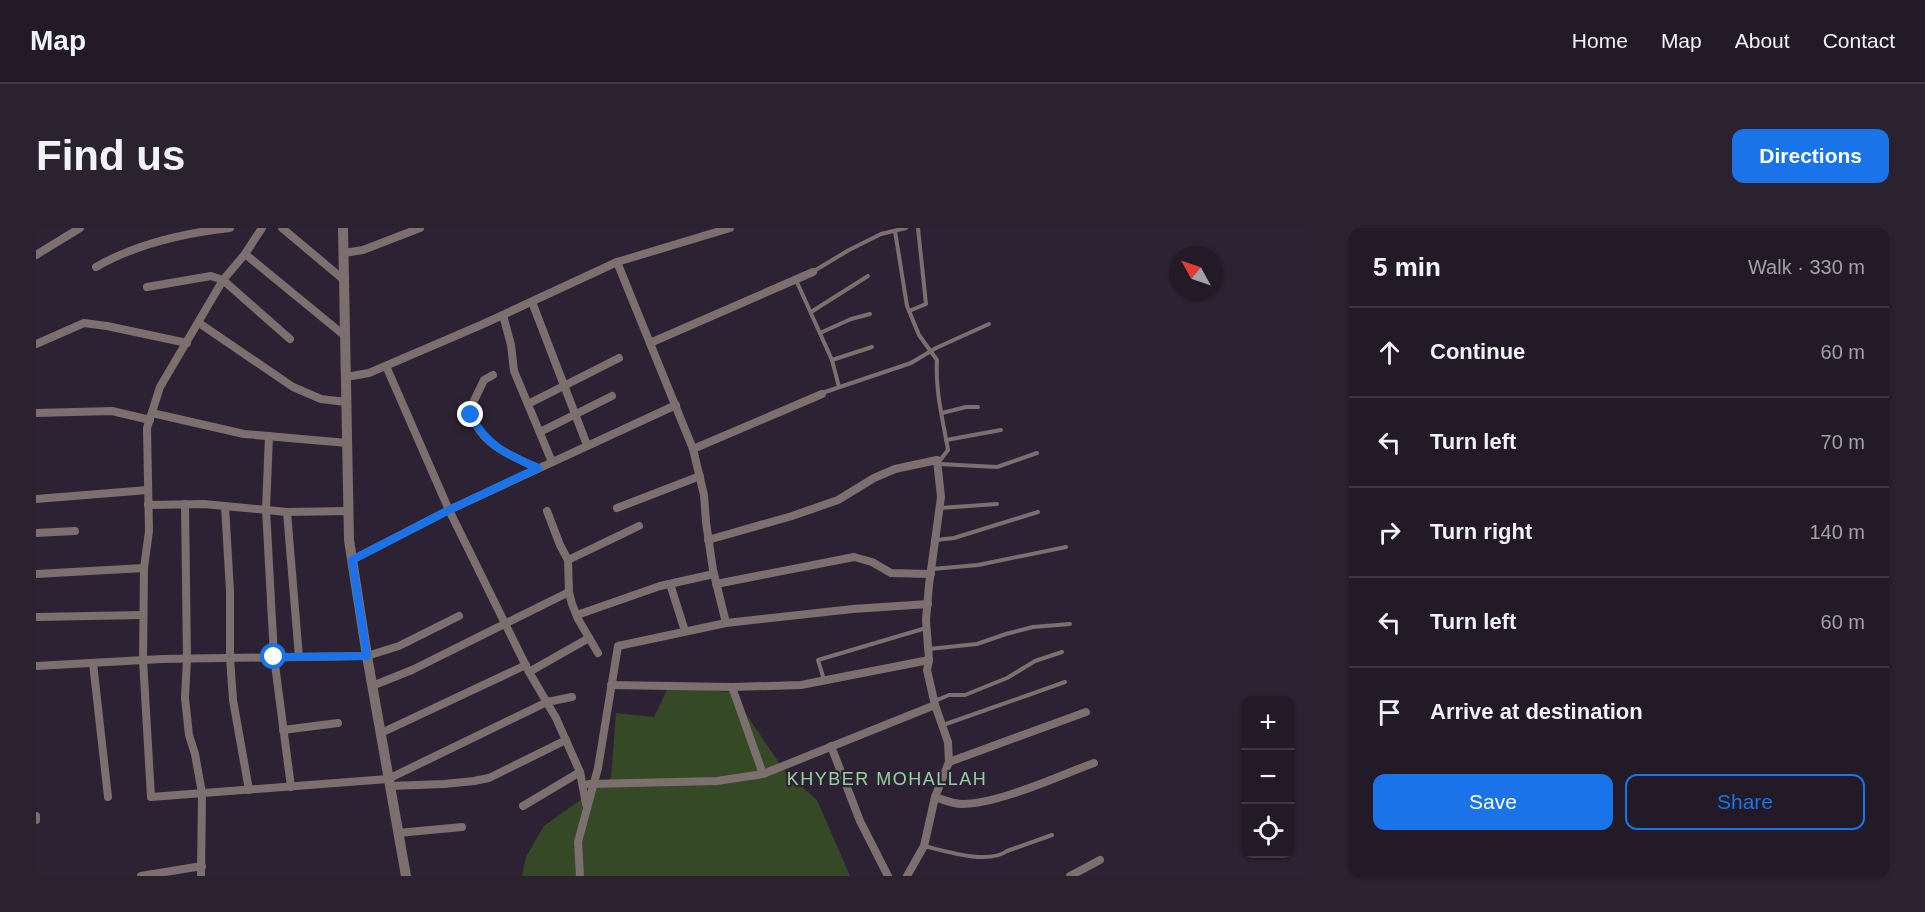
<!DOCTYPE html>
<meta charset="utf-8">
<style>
:root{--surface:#221a27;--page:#2a232f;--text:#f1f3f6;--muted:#a2a1a7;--line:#3f3844;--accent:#1a73e8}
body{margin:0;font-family:Arial,sans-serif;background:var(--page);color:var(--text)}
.controls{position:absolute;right:18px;bottom:18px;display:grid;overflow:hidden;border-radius:12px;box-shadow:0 2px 4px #0004}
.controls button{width:54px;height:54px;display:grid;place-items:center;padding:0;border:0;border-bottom:2px solid var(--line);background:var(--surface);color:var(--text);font:30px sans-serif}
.compass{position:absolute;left:1133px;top:18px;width:54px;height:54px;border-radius:50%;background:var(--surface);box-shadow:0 2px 4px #0004;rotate:310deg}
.stop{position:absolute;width:18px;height:18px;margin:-14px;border:4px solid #1a73e8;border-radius:50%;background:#fff}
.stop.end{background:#1a73e8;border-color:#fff;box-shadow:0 2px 6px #0008}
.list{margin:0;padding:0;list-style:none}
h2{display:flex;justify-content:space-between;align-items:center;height:78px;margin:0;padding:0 24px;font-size:26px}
h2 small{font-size:20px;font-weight:400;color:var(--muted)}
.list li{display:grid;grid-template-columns:39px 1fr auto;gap:18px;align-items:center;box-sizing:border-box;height:90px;padding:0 24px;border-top:2px solid var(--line)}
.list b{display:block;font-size:22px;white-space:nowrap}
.list em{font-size:20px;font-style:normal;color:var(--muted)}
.actions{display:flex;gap:12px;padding:18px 24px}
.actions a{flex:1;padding:14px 0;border:2px solid var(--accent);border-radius:12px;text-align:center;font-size:21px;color:var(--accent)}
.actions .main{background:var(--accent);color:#fff}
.icon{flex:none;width:33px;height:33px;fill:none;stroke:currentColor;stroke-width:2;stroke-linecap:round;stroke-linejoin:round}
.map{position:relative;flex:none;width:1277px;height:648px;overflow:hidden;border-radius:12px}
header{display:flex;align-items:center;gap:36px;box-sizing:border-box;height:84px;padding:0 30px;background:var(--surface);border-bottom:2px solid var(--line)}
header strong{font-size:28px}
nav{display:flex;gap:33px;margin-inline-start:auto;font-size:21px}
.intro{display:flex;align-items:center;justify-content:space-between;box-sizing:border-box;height:144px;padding:0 36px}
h1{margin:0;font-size:42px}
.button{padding:15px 27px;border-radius:12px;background:var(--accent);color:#fff;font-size:21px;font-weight:700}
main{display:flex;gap:36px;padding:0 36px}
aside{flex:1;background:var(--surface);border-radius:12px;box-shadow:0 2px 4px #0004}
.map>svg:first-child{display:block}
.green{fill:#364926}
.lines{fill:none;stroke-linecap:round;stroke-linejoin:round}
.service{stroke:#7c6f6d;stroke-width:4}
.minor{stroke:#7c6f6d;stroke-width:8}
.tertiary{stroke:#7c6f6d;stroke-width:10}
.route{stroke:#1a73e8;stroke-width:8}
.labels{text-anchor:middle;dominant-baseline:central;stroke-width:4.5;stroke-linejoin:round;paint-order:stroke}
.neighbourhood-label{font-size:18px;letter-spacing:1.5px;fill:#94d39d;stroke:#2d2234}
</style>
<header>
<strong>Map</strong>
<nav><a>Home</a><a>Map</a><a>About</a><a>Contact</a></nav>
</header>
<div class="intro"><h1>Find us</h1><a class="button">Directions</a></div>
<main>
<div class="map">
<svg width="1277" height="648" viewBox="0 0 1277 648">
<rect width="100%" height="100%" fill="#2d2234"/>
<!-- green -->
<polygon class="green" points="632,460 695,464 750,545 781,572 814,648 486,648 490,629 508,598 575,550 580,485 618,489"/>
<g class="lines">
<!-- service -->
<g class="service">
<path d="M 859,3 L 871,78 L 883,107 L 901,132 C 899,162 907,193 912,222 L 902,235"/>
<polyline points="778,43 813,22 845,6 870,0"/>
<polyline points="760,52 796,132 803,159"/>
<polyline points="873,83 890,76 882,0"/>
<polyline points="775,84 832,48"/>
<polyline points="784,105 815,91 834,86"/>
<polyline points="796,132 836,119"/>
<polyline points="786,165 875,135 900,120 953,96"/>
<polyline points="906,185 930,179 942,179"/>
<polyline points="910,212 965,202"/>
<polyline points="903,236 961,239 1001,225"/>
<polyline points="904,280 961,276"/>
<polyline points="900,312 918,310 1002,284"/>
<polyline points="896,341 942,337 1030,319"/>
<polyline points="893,421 941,416 970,406 997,399 1034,396"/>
<polyline points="788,452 782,432 890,400"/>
<polyline points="899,473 913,467 929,467 971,450 999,433 1026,424"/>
<polyline points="907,497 1029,454"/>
<path d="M 888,618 C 909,623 952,637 971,623 L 1016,607"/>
</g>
<!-- minor -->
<g class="minor">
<polyline points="226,0 209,26 187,52 124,159 111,200 113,303 108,340 107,432 115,569 352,551 511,474 536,469"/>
<polyline points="246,0 308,52"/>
<polyline points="308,25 327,22 384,0"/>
<polyline points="209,26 309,108"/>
<polyline points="0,27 44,0"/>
<polyline points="581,34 657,221 668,267 670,294 677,342 690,395"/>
<path d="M 60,39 C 100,16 148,5 194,0"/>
<polyline points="111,59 175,48 187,52 254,111"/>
<polyline points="496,74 551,217"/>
<polyline points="467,87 475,117 478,143 516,234"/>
<polyline points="163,95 257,159 285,171 310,174"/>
<polyline points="614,115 777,44"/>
<polyline points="0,116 48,95 71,98 151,115"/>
<polyline points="350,138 413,282 493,444 520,490 544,544 550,576"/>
<path d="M 457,147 L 448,152 L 435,179 C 438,214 475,228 502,240"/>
<polyline points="310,149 333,145 445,97 581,34 694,0"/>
<polyline points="492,176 583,130"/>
<polyline points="0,185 76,183 114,192"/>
<polyline points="116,185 208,206 311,215"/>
<polyline points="504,204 576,168"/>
<polyline points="233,208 230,281 238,429 255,559"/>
<polyline points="657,221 786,166"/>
<polyline points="0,271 112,262"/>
<polyline points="149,276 151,431 149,470 153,507 159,526 166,565 165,648"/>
<polyline points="112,277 168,276 251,284 313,283"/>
<polyline points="189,278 194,363 194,430 197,472 213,562"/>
<polyline points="581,280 664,248"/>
<polyline points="511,283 524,317 532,332 533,364 536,376 542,391 562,425"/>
<polyline points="251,284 263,429"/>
<polyline points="0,305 39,303"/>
<polyline points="672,312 756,288 802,272 838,250 859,241 901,232 905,269 893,357 890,392 893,432 891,442 899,477 912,514 913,534 899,569 888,618 871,648"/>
<polyline points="316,332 413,282 640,177"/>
<polyline points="532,332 603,298"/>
<polyline points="0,346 108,340"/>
<polyline points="634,356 649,403"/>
<polyline points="680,356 818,329 836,334 855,345 895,346"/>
<polyline points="541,387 624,358 678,346"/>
<polyline points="0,389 107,387"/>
<polyline points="57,435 72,569"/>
<polyline points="0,438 126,431 331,428 363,418 423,388"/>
<polyline points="493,444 553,410"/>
<polyline points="575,457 696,459 765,457 893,432"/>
<polyline points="336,458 376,442 533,364"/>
<polyline points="696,459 727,546"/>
<polyline points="247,502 302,495"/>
<polyline points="345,505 490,437"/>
<polyline points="795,518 824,593 852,648"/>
<polyline points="913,534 1050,484"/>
<polyline points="553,556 681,553 727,546 899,477"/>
<polyline points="354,558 408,556 438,553 453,550 530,512"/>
<path d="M 899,569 C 908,572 917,576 926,576 C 963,576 1022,548 1058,535"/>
<polyline points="487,578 544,544"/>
<polyline points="0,588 0,592"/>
<polyline points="362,605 426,599"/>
<polyline points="105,648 166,638"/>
<polyline points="544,648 542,614 562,540 582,418 690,395 817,381 892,376"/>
<polyline points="1034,648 1064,632"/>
</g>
<!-- tertiary -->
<polyline class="tertiary" points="307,0 313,312 331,428 370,648"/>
</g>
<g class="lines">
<!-- route -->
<path class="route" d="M 238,429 L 331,428 L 316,332 L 413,282 L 502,240 C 472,227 450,218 435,187"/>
</g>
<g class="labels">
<!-- neighbourhood labels -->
<g class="neighbourhood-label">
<text x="851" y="551">KHYBER MOHALLAH</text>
</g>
</g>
</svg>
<div class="controls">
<button>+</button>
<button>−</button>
<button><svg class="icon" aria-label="locate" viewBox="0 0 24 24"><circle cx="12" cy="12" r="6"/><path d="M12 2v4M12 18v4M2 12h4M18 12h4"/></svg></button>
</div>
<svg class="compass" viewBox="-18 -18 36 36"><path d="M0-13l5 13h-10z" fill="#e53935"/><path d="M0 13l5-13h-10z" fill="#a2a1a7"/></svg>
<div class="stop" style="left:238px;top:429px"></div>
<div class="stop end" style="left:435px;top:187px"></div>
</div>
<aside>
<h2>5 min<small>Walk · 330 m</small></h2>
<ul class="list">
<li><svg class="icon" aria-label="ahead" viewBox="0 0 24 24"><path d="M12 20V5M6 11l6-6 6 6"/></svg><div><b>Continue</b></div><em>60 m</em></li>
<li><svg class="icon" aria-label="left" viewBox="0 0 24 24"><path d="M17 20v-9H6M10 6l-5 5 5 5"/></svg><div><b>Turn left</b></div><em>70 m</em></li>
<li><svg class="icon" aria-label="right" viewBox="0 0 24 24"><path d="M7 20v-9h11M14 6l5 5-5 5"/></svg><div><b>Turn right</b></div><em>140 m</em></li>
<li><svg class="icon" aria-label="left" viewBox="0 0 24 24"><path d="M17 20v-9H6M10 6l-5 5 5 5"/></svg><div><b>Turn left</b></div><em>60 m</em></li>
<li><svg class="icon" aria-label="arrive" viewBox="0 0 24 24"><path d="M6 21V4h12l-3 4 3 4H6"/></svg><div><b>Arrive at destination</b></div></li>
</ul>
<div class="actions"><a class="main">Save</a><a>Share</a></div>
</aside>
</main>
